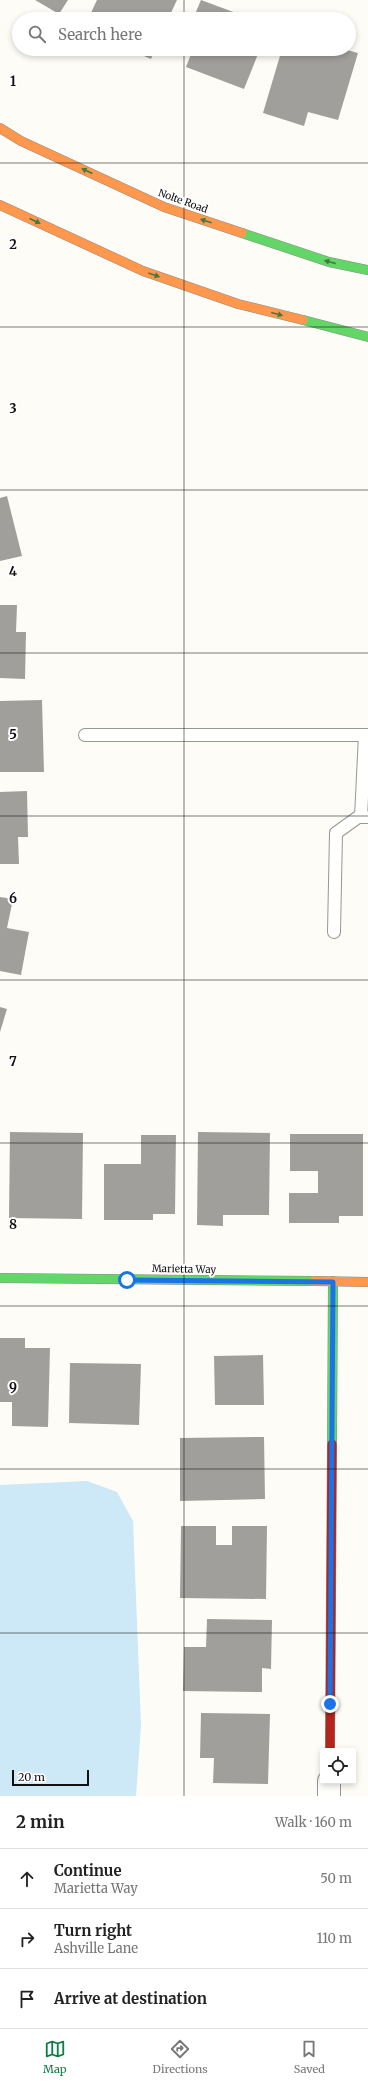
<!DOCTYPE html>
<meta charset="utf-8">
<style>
:root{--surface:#fff;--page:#f6f6f6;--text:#222;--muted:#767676;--line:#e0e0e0;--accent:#0b8043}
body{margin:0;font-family:Merriweather,serif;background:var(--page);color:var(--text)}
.controls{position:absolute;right:12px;bottom:12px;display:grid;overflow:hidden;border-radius:4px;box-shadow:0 2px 6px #0003}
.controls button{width:36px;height:36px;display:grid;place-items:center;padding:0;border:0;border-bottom:1px solid var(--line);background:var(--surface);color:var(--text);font:20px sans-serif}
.scale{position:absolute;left:12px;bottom:10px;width:77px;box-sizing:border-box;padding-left:4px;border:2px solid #111;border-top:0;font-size:11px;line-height:14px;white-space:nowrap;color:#111;-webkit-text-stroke:3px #fff;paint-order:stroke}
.stop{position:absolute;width:12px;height:12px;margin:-9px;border:3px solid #1a73e8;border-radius:50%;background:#fff}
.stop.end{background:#1a73e8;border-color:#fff;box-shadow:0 1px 4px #0008}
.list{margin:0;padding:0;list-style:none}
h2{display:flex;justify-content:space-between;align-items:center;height:52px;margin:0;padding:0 16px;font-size:17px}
h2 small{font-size:13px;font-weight:400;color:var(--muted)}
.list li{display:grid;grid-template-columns:26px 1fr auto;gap:12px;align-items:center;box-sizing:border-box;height:60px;padding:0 16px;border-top:1px solid var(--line)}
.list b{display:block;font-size:15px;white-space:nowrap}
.list p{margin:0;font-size:13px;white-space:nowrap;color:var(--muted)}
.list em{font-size:13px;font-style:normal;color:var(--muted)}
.icon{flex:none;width:22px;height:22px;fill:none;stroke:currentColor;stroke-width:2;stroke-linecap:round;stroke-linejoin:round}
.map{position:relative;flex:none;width:368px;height:1796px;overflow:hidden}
.search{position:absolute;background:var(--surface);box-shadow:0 2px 6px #0003;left:12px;right:12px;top:12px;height:44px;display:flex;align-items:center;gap:10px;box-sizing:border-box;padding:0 14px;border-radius:22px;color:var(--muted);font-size:15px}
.sheet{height:232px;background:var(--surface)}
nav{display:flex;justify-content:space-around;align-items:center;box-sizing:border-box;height:56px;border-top:1px solid var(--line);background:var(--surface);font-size:11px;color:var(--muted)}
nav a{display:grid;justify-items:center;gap:2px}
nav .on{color:var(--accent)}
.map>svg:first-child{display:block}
.water{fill:#cde8f7}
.building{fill:#a19f9c}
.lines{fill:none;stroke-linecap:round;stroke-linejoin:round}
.lane-casing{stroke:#979795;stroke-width:14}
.street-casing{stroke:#979795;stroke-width:24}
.fast-casing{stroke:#8e8d8b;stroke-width:10}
.slow-casing{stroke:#8e8d8b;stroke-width:10}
.jam-casing{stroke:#8e8d8b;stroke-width:10}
.lane{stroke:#fffffe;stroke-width:12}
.street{stroke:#fffffe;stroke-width:22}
.fast{stroke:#63d668;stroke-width:9}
.slow{stroke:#ff974d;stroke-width:9}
.jam{stroke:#b3261e;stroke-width:9}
.oneway{fill:#3e7d41}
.route{stroke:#1a73e8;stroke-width:5}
.grid{fill:none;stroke:#111;stroke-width:1;stroke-opacity:0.55}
.labels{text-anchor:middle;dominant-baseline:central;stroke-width:4;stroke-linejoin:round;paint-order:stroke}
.street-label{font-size:10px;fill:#111;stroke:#fff}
.grid-label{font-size:13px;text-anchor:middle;font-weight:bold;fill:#111;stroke:#fff;stroke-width:4;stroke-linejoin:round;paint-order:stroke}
</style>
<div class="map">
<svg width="368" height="1796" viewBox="0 0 368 1796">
<rect width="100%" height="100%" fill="#fdfcf7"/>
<!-- water -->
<polygon class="water" points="87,1481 117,1492 133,1521 141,1725 136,1796 0,1796 0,1485"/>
<!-- building -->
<g class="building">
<polygon points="35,0 68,0 59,14"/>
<polygon points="97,0 177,0 168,19 88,19"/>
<polygon points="201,0 236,13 233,19 193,19"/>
<polygon points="127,49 155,49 151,59"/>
<polygon points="193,49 260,49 244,89 186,67"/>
<polygon points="282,49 343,49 358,53 338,120 308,112 304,126 263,113"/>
<polygon points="7,496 22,556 0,561 0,498"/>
<polygon points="0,605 17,605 16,632 26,632 25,679 0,678"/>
<polygon points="42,700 44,772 0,772 0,701"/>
<polygon points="27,791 28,837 18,837 19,864 0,864 0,792"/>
<polygon points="0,897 13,899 7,928 29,932 21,975 0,971"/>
<polygon points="0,1007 7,1009 0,1032"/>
<polygon points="10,1132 83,1133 82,1219 9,1218"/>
<polygon points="198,1132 270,1133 269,1215 223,1215 223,1226 197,1225"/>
<polygon points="290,1134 363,1134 363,1216 339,1216 339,1223 289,1223 289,1193 318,1193 318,1171 290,1171"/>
<polygon points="141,1135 176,1135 175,1214 153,1214 153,1220 104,1220 104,1164 141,1164"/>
<polygon points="0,1338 25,1338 25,1348 50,1348 48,1427 12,1426 12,1402 0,1402"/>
<polygon points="263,1355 264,1405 215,1405 214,1356"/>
<polygon points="70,1363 141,1364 139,1425 69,1423"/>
<polygon points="264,1437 265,1499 180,1501 180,1438"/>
<polygon points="181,1526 216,1526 216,1545 232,1545 232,1526 267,1526 266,1599 180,1598"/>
<polygon points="207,1619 272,1620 271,1669 262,1668 262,1692 183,1691 184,1647 206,1647"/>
<polygon points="201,1713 270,1714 268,1784 213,1783 214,1758 200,1758"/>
</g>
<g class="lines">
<defs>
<g id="lane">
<polyline points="85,735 368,735"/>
<polyline points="365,735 361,817 366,817"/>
<polyline points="334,932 336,833 361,815"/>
</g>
<polyline id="street" points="329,1796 329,1781"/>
<g id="fast">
<polyline points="242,233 329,262 368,270"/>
<polyline points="303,320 368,337"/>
<polyline points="0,1278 314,1281"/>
<polyline points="332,1444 333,1281"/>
</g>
<g id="slow">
<polyline points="0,128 21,141 164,207 242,233"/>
<polyline points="0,205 143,271 238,304 303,320"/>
<polyline points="314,1281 368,1282"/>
</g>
<polyline id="jam" points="330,1751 332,1444"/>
</defs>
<!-- lane casing -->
<use href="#lane" class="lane-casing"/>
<!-- street casing -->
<use href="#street" class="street-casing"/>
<!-- fast casing -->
<use href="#fast" class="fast-casing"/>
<!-- slow casing -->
<use href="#slow" class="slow-casing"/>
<!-- jam casing -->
<use href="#jam" class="jam-casing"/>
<!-- lane -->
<use href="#lane" class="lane"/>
<!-- street -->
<use href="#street" class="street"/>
<!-- fast -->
<use href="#fast" class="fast"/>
<!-- slow -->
<use href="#slow" class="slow"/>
<!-- jam -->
<use href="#jam" class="jam"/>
</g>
<!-- one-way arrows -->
<defs><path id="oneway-solid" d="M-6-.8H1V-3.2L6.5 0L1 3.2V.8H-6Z"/></defs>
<g class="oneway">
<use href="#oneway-solid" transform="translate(87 171) rotate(-155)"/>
<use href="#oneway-solid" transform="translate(35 221) rotate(25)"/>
<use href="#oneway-solid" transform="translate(206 221) rotate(-162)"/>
<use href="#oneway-solid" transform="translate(330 262) rotate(-165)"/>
<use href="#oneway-solid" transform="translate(154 275) rotate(19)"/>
<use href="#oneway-solid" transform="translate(277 314) rotate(15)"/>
</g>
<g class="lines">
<!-- route -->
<polyline class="route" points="127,1280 333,1282 330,1704"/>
</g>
<!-- grid -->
<path class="grid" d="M 184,0 L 184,19M 184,49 L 184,1796M 0,163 L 368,163M 0,327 L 368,327M 0,490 L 368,490M 0,653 L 368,653M 0,816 L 368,816M 0,980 L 368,980M 0,1143 L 368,1143M 0,1306 L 368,1306M 0,1469 L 368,1469M 0,1633 L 368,1633"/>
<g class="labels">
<!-- street labels -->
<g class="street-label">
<text transform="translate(183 201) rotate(20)">Nolte Road</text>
<text transform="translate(184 1269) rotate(1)">Marietta Way</text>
</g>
</g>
<g class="grid-label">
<text x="13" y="86">1</text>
<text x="13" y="249">2</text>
<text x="13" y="413">3</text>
<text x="13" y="576">4</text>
<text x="13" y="739">5</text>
<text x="13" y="903">6</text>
<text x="13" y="1066">7</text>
<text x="13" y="1229">8</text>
<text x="13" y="1392">9</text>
</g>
</svg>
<div class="controls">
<button><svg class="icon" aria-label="locate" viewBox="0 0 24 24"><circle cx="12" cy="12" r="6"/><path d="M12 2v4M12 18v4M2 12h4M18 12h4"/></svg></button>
</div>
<div class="scale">20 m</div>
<div class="stop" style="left:127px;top:1280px"></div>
<div class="stop end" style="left:330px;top:1704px"></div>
<div class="search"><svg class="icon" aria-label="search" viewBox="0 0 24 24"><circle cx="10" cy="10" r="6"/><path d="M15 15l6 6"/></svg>Search here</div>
</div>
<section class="sheet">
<h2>2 min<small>Walk · 160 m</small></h2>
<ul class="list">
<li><svg class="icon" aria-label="ahead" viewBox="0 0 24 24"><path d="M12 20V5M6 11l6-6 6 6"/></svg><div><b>Continue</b><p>Marietta Way</p></div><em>50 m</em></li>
<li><svg class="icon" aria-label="right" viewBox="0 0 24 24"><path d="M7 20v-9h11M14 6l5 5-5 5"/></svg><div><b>Turn right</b><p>Ashville Lane</p></div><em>110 m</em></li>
<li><svg class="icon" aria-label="arrive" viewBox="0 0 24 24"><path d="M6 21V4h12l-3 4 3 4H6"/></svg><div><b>Arrive at destination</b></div></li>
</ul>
</section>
<nav>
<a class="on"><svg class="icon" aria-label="map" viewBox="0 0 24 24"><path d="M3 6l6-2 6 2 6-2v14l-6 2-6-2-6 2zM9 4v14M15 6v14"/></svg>Map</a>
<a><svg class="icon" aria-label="directions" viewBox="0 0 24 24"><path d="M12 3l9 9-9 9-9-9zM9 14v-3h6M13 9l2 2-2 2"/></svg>Directions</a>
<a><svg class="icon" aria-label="saved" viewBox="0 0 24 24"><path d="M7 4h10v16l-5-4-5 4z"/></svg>Saved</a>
</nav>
